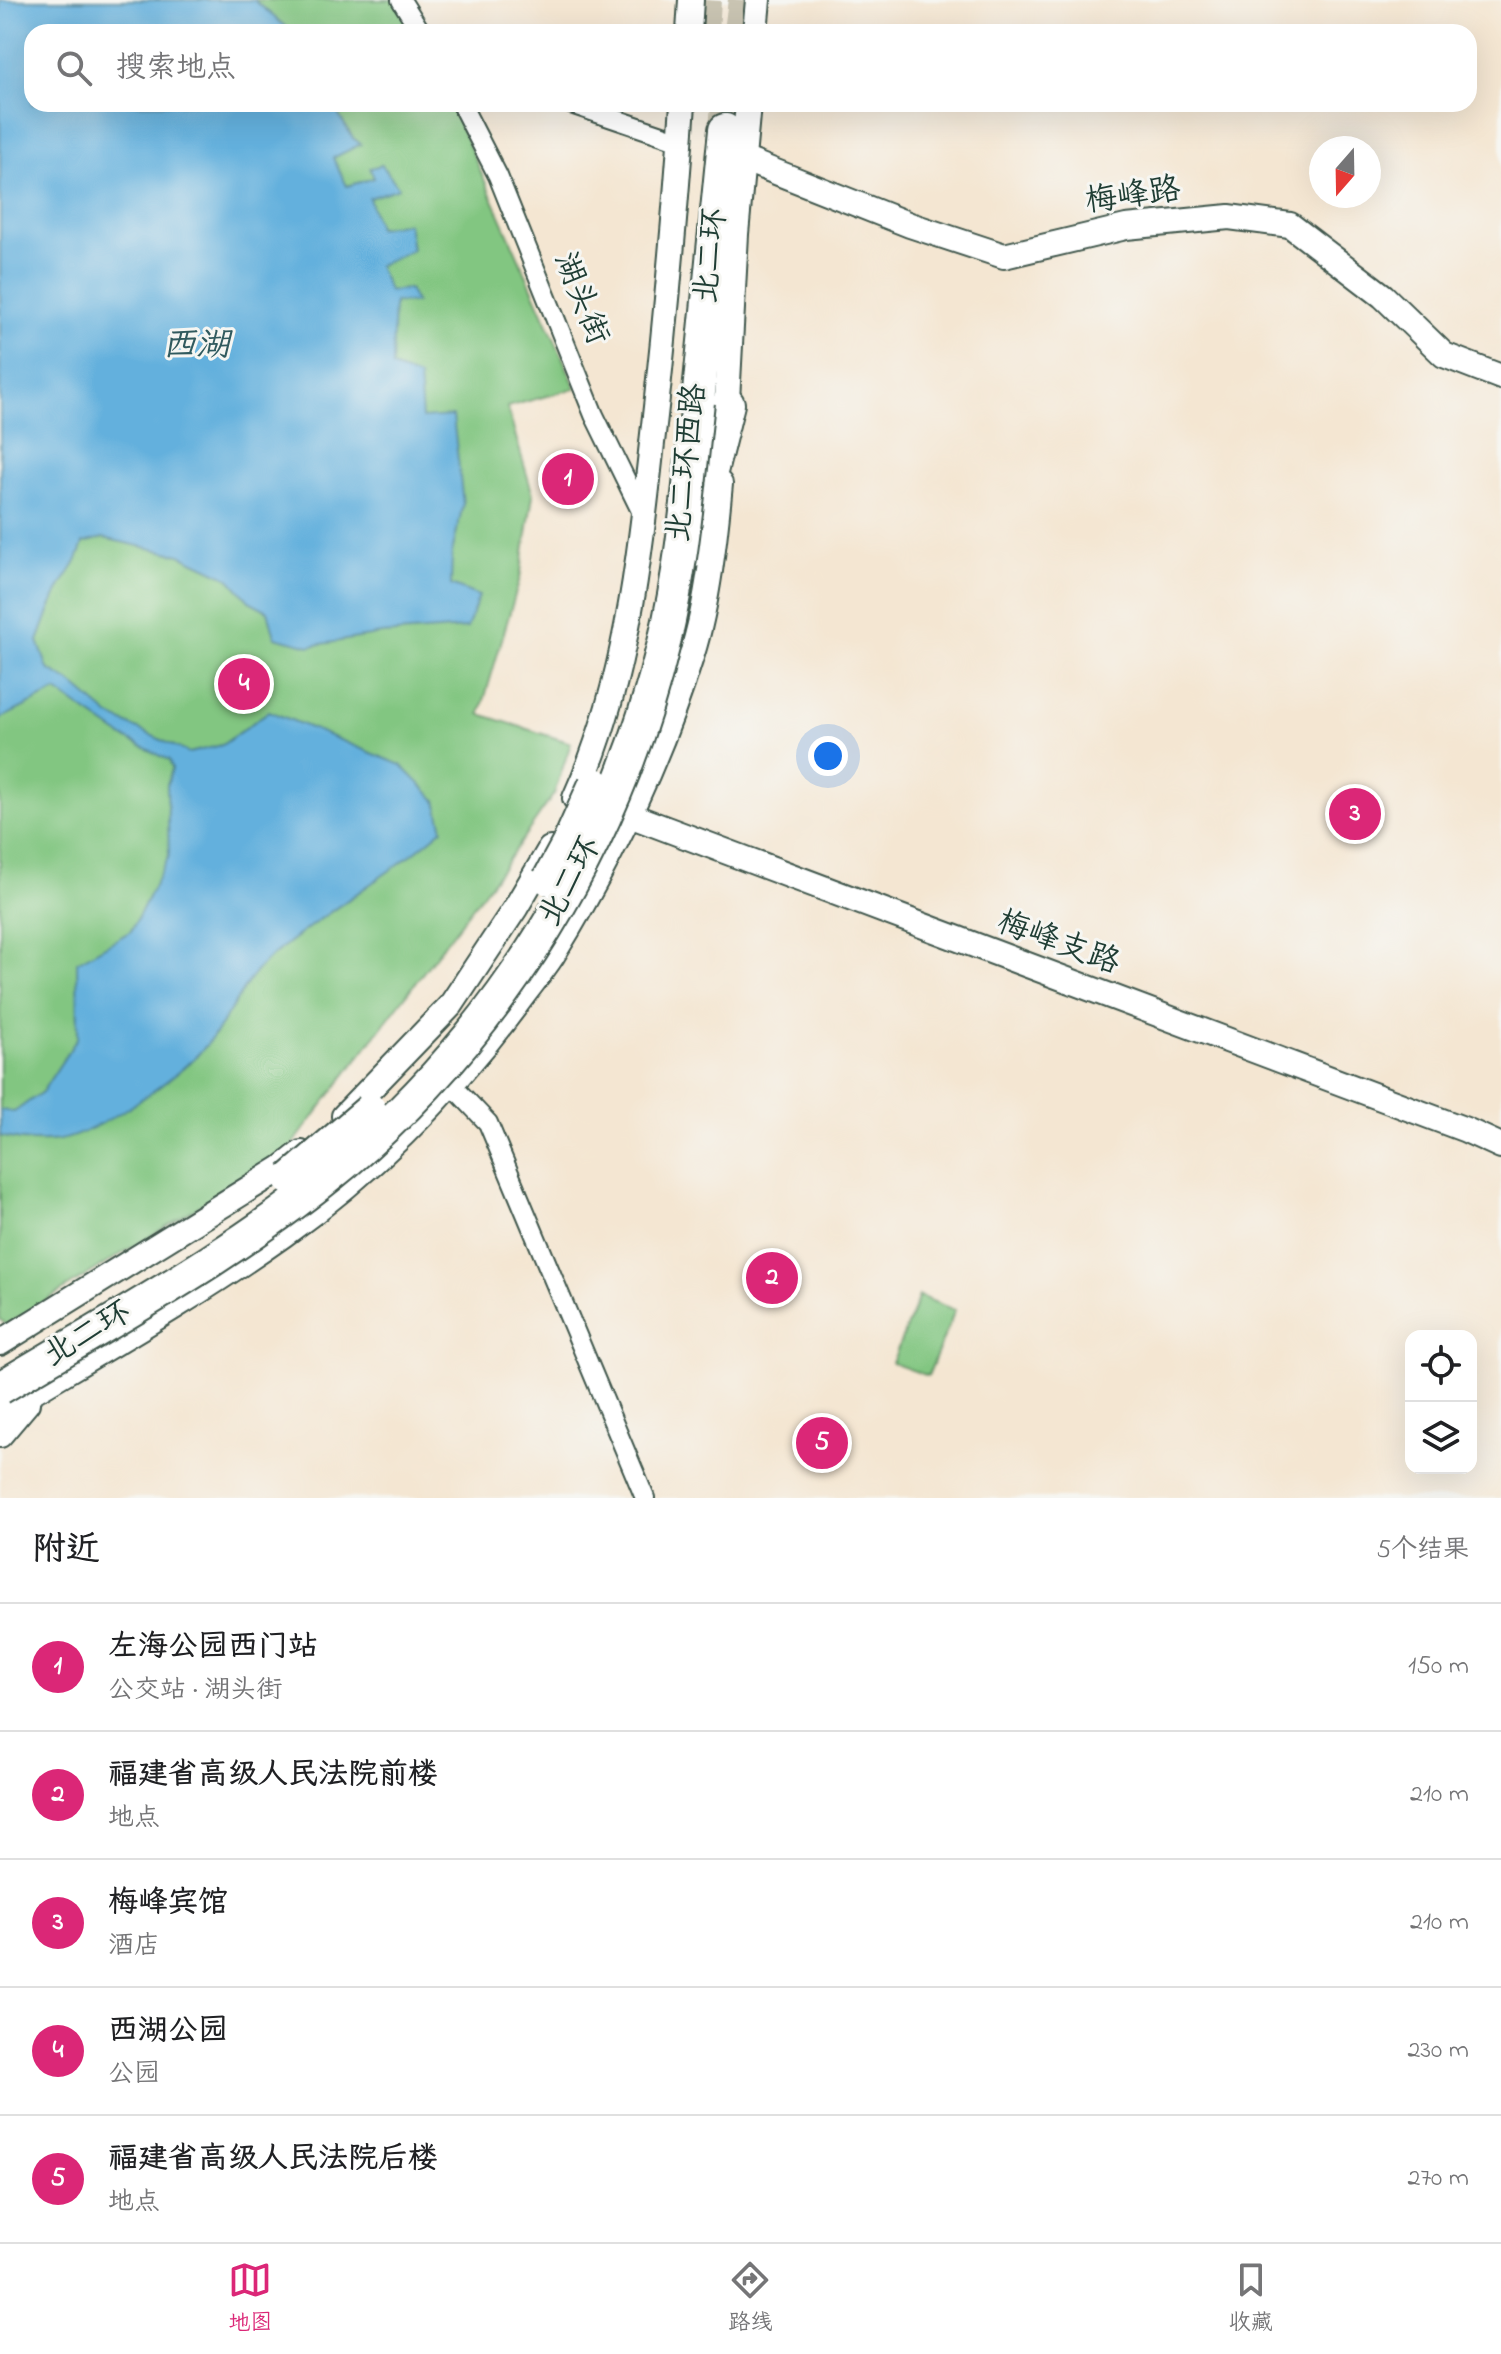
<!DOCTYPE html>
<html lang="zh">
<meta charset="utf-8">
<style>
:root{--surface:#fff;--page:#f6f6f6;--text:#202124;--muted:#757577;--line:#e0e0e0;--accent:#db2777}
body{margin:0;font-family:"Indie Flower","LXGW WenKai TC",sans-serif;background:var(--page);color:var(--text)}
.controls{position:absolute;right:24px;bottom:24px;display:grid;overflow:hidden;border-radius:16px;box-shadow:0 8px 32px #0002}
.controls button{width:72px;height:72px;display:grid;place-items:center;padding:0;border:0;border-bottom:2px solid var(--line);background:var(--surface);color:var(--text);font:40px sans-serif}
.compass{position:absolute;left:1309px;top:136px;width:72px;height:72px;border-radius:50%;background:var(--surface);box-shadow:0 8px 32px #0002;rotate:200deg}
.you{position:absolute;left:828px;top:756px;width:28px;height:28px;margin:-20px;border:6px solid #fff;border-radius:50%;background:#1a73e8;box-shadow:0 0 0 12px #1a73e833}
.badge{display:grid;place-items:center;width:52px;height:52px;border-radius:50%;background:var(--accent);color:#fff;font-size:26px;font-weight:700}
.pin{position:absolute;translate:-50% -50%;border:4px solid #fff;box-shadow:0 2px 8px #0006}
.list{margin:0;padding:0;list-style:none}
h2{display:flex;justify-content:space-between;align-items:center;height:104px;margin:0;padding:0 32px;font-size:34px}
h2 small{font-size:26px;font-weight:400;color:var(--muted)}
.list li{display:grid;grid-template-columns:52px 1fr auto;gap:24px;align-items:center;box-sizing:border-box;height:128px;padding:0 32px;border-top:2px solid var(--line)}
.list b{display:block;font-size:30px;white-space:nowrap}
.list p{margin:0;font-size:26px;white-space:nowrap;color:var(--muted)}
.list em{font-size:26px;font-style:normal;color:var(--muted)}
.icon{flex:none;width:44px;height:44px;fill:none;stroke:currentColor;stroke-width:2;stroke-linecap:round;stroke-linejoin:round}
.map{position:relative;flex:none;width:1501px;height:1498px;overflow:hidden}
.search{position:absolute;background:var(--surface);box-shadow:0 8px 32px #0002;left:24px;right:24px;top:24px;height:88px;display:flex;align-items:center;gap:20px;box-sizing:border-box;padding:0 28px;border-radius:24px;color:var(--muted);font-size:30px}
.sheet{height:744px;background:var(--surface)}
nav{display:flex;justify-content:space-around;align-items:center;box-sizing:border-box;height:112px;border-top:2px solid var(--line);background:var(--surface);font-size:22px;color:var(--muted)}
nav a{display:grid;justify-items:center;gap:4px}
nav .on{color:var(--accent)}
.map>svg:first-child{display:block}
.green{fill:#82c681;stroke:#50825a;stroke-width:2}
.water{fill:#64b0dd;stroke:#427688;stroke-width:2}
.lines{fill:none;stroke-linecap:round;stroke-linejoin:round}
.highway-tunnel{stroke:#c9c4b2;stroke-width:32;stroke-dasharray:32 16;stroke-linecap:butt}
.street-casing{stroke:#3f564c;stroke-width:22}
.secondary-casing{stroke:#3f564c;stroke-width:28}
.highway-casing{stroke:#3f564c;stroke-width:36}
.street{stroke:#fff;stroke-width:18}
.secondary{stroke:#fff;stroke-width:24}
.highway{stroke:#fff;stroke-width:32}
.highway-bridge-casing{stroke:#3f564c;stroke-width:36;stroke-linecap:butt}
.highway-bridge{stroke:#fff;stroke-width:32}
.labels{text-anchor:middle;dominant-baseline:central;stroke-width:6;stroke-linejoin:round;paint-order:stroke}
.street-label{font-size:32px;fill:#1f3d34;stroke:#f6f6f2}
.water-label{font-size:34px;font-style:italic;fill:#305a5e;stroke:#f6f6f2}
</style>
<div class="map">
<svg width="1501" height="1498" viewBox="0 0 1501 1498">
<rect width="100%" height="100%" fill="#f6f6f2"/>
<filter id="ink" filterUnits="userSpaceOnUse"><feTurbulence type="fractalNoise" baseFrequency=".0125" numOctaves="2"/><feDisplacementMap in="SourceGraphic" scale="16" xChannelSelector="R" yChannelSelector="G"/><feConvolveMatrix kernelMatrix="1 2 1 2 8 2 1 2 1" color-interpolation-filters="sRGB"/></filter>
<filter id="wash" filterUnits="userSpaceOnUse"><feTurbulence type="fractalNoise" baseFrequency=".006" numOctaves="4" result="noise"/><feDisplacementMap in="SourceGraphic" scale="32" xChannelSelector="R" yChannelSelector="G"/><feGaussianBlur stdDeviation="1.8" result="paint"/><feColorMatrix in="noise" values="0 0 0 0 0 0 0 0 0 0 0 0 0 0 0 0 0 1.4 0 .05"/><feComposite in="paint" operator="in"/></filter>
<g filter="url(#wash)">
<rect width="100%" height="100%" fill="#f4e6d2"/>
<!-- green -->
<g class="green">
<polygon points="0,0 395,0 413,32 32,32 32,104 451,104 576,388 507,407 533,495 520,578 480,714 571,743 554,794 503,867 287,1152 6,1325 0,1319"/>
<polygon points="919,1296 955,1310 928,1376 892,1363"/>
</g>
<!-- water -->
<path class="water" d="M 0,0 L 254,0 L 287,28 L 289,32 L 32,32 L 32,104 L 332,104 L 353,138 L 361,144 L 333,158 L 347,186 L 374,178 L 370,168 L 382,165 L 399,188 L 369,198 L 378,228 L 408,223 L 412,250 L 378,266 L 389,291 L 409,289 L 416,303 L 394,302 L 392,367 L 419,377 L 422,418 L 453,416 L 463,504 L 452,553 L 451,585 L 479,596 L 467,628 L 382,634 L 310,646 L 275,637 L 268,611 L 249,601 L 229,578 L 180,555 L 103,538 L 83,543 C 78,561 73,567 63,582 C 52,600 46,621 38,641 L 48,669 L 69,681 L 110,716 L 189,753 L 222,745 L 269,711 L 401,765 L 436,800 L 443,829 C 388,877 323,912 267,960 C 243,981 226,1024 203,1049 C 179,1077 96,1134 60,1140 C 39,1143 21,1141 0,1136 L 0,1110 L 14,1112 L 42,1092 L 78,1037 L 77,962 L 131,931 L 169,856 L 167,785 L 172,768 L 169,760 L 123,737 L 56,691 L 0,719 Z"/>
</g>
<g filter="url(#ink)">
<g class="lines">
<!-- highway-tunnel -->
<g class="highway-tunnel">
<polyline points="703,32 705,0"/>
<polyline points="740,32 744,0"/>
<polyline points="725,130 727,104"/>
</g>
<defs>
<g id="street">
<polyline points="401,0 421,32"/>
<polyline points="461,104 498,176 594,415 644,517"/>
<polyline points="571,104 680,141"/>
<polyline points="450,1083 488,1123 645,1498"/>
</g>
<g id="secondary">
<polyline points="689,32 691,0"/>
<polyline points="755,32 758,0"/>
<polyline points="743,159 910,225 1004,256 1126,227 1229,217 1290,225 1383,296 1444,355 1501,377"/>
<polyline points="726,419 736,234 748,104"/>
<path d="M 575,798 C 625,688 639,563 652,443 C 665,330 675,217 683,104"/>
<polyline points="616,810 1466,1130 1501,1146"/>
<polyline points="344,1116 451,1005 516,907 550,849"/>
<polyline points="0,1343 282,1168 301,1153"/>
<path d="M 0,1411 C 95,1354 193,1299 283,1235 C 371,1172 450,1093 515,1006 C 527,989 541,973 552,956 C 610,862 659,760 692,654 C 708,603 715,537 720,484"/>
<polyline points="0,1435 27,1403"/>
</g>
<g id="highway">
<polyline points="698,402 725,130"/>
<polyline points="691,552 728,404"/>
</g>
</defs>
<!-- street casing -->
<use href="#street" class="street-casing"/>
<!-- secondary casing -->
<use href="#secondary" class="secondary-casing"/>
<!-- highway casing -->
<use href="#highway" class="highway-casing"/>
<!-- street -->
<use href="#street" class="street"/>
<!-- secondary -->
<use href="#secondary" class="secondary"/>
<!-- highway -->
<use href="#highway" class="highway"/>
<defs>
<g id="highway-bridge">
<polyline points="549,879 569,842 595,784"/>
<polyline points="290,1179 370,1110"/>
<path d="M 0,1388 C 116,1318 239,1252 344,1164 C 502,1030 616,845 664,643 C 683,564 689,482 698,402"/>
</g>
</defs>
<!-- highway-bridge casing -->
<use href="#highway-bridge" class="highway-bridge-casing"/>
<!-- highway-bridge -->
<use href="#highway-bridge" class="highway-bridge"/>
</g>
</g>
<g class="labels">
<!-- street labels -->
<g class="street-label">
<text transform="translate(1133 197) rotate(-8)">梅峰路</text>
<text transform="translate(712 256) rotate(-84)">北二环</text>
<text transform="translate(580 299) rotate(68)">湖头街</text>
<text transform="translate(688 463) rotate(-84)">北二环西路</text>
<text transform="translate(571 882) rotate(-62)">北二环</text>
<text transform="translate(1058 944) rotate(20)">梅峰支路</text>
<text transform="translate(88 1335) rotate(-31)">北二环</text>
</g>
<!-- water labels -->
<g class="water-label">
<text x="196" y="347">西湖</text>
</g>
</g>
</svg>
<div class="controls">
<button><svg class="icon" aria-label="locate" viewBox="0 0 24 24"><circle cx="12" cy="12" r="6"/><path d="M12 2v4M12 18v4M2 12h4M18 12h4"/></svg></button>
<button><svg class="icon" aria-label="layers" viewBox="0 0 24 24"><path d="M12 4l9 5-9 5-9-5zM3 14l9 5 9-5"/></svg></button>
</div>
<svg class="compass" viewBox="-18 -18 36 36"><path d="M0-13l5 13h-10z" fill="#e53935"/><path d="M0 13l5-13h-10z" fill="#757577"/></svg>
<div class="you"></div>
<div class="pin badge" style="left:568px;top:479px">1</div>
<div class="pin badge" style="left:772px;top:1278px">2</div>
<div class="pin badge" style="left:1355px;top:814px">3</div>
<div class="pin badge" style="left:244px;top:684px">4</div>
<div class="pin badge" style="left:822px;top:1443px">5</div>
<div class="search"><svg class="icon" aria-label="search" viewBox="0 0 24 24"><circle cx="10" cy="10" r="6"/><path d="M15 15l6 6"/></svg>搜索地点</div>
</div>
<section class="sheet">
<h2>附近<small>5个结果</small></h2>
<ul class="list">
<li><span class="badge">1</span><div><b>左海公园西门站</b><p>公交站 · 湖头街</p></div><em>150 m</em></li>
<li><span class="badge">2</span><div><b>福建省高级人民法院前楼</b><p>地点</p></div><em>210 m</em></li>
<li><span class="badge">3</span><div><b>梅峰宾馆</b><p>酒店</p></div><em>210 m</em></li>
<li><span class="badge">4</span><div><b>西湖公园</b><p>公园</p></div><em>230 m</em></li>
<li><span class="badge">5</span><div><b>福建省高级人民法院后楼</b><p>地点</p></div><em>270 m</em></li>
</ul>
</section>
<nav>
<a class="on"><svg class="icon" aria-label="map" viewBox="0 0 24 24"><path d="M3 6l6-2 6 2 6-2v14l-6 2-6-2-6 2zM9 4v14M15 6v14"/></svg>地图</a>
<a><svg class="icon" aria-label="directions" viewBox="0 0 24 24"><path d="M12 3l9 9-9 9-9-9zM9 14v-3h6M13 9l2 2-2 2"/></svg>路线</a>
<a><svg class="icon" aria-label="saved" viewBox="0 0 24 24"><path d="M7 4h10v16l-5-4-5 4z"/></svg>收藏</a>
</nav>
